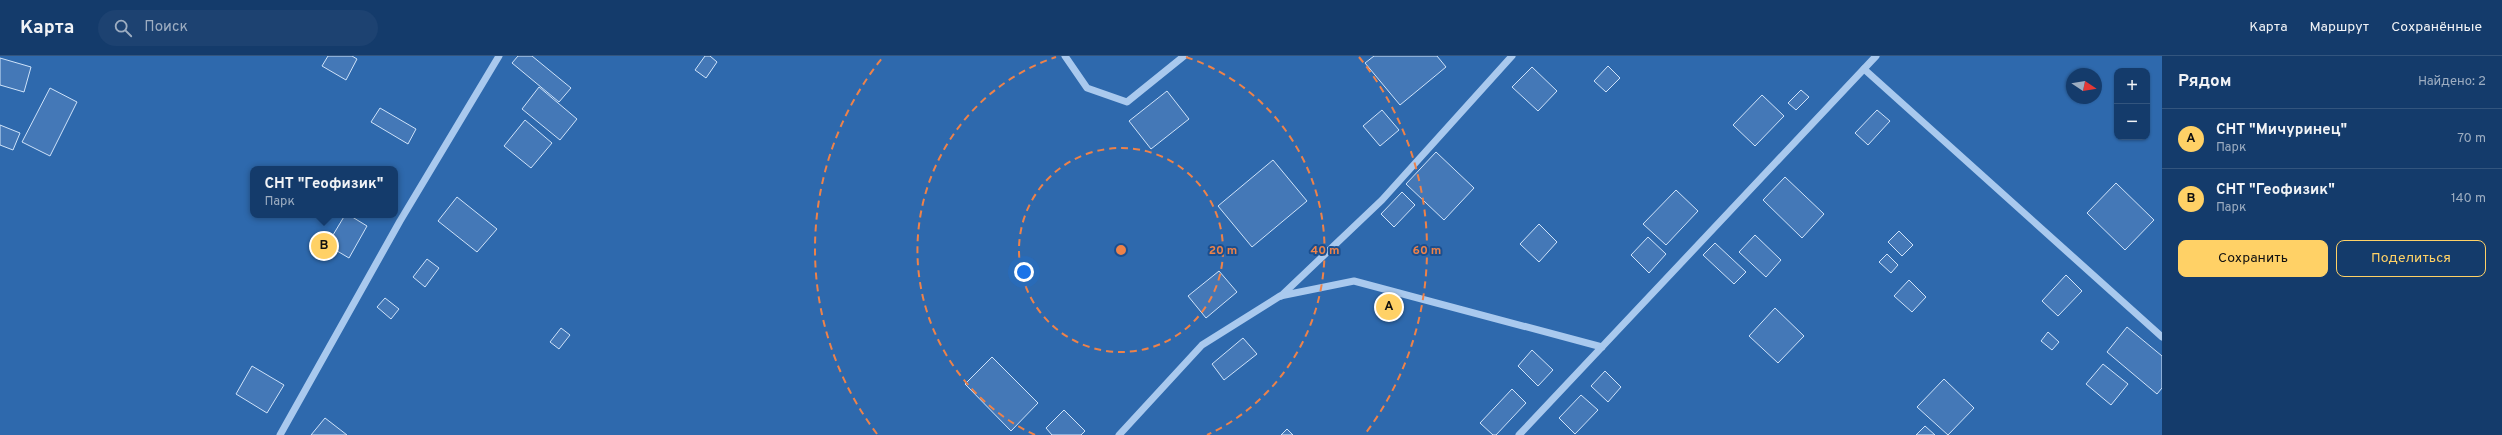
<!DOCTYPE html>
<html lang="ru">
<meta charset="utf-8">
<style>
:root{--surface:#143b6b;--page:#1d4271;--text:#f1f3f6;--muted:#9dadc1;--line:#33557e;--accent:#ffd166}
body{margin:0;font-family:Overpass,sans-serif;background:var(--page);color:var(--text)}
.controls{position:absolute;right:12px;top:12px;display:grid;overflow:hidden;border-radius:8px;box-shadow:0 1px 3px #0004}
.controls button{width:36px;height:36px;display:grid;place-items:center;padding:0;border:0;border-bottom:1px solid var(--line);background:var(--surface);color:var(--text);font:20px sans-serif}
.compass{position:absolute;left:2066px;top:12px;width:36px;height:36px;border-radius:50%;background:var(--surface);box-shadow:0 1px 3px #0004;rotate:102deg}
.you{position:absolute;left:1024px;top:216px;width:14px;height:14px;margin:-10px;border:3px solid #fff;border-radius:50%;background:#1a73e8;box-shadow:0 0 0 6px #1a73e833}
.badge{display:grid;place-items:center;width:26px;height:26px;border-radius:50%;background:var(--accent);color:#111;font-size:13px;font-weight:700}
.pin{position:absolute;translate:-50% -50%;border:2px solid #fff;box-shadow:0 1px 4px #0006}
.popup{position:absolute;left:250px;top:110px;width:148px;height:52px;box-sizing:border-box;display:grid;place-content:center;border-radius:8px;background:var(--surface);filter:drop-shadow(0 1px 3px #0005);font-size:13px;white-space:nowrap;color:var(--muted)}
.popup b{font-size:15px;color:var(--text)}
.popup::after{content:'';position:absolute;left:50%;top:100%;margin-left:-8px;border:8px solid transparent;border-top-color:var(--surface)}
.list{margin:0;padding:0;list-style:none}
h2{display:flex;justify-content:space-between;align-items:center;height:52px;margin:0;padding:0 16px;font-size:17px}
h2 small{font-size:13px;font-weight:400;color:var(--muted)}
.list li{display:grid;grid-template-columns:26px 1fr auto;gap:12px;align-items:center;box-sizing:border-box;height:60px;padding:0 16px;border-top:1px solid var(--line)}
.list b{display:block;font-size:15px;white-space:nowrap}
.list p{margin:0;font-size:13px;white-space:nowrap;color:var(--muted)}
.list em{font-size:13px;font-style:normal;color:var(--muted)}
.actions{display:flex;gap:8px;padding:12px 16px}
.actions a{flex:1;padding:9px 0;border:1px solid var(--accent);border-radius:8px;text-align:center;font-size:14px;color:var(--accent)}
.actions .main{background:var(--accent);color:#111}
.icon{flex:none;width:22px;height:22px;fill:none;stroke:currentColor;stroke-width:2;stroke-linecap:round;stroke-linejoin:round}
.map{position:relative;flex:none;width:2162px;height:379px;overflow:hidden}
header{display:flex;align-items:center;gap:24px;box-sizing:border-box;height:56px;padding:0 20px;background:var(--surface);border-bottom:1px solid var(--line)}
header strong{font-size:19px}
nav{display:flex;gap:22px;margin-inline-start:auto;font-size:14px}
.search{width:280px;height:36px;background:var(--page);display:flex;align-items:center;gap:10px;box-sizing:border-box;padding:0 14px;border-radius:22px;color:var(--muted);font-size:15px}
main{display:flex}
aside{flex:1;background:var(--surface)}
.map>svg:first-child{display:block}
.green{fill:#2e69ad;fill-rule:evenodd}
.building{fill:#4478b7;stroke:#cfe3fa}
.lines{fill:none;stroke-linecap:round;stroke-linejoin:round}
.minor{stroke:#a9c9ee;stroke-width:7}
.ring{fill:none;stroke:#ee8249;stroke-width:2;stroke-dasharray:7 5}
.centre{fill:#ee8249;stroke:#1b4f8f;stroke-width:2}
.ring-label{font-size:12px;text-anchor:middle;font-weight:bold;fill:#ee8249;stroke:#1b4f8f;stroke-width:4;stroke-linejoin:round;paint-order:stroke}
</style>
<header>
<strong>Карта</strong>
<div class="search"><svg class="icon" aria-label="search" viewBox="0 0 24 24"><circle cx="10" cy="10" r="6"/><path d="M15 15l6 6"/></svg>Поиск</div>
<nav><a>Карта</a><a>Маршрут</a><a>Сохранённые</a></nav>
</header>
<main>
<div class="map">
<svg width="2162" height="379" viewBox="0 0 2162 379">
<rect width="100%" height="100%" fill="#1b4f8f"/>
<!-- green -->
<path class="green" d="M 0,0 L 2162,0 L 2162,379 L 0,379 ZM 2117,15 L 2147,15 L 2147,81 L 2117,81 ZM 2072,18 L 2096,18 L 2096,42 L 2072,42 ZM 253,113 L 395,113 L 395,159 L 253,159 Z"/>
<!-- building -->
<g class="building">
<polygon points="328,0 352,0 357,3 346,24 322,10"/>
<polygon points="518,0 532,0 571,32 559,46 512,7"/>
<polygon points="705,0 710,0 717,6 706,22 695,14"/>
<polygon points="1374,0 1437,0 1446,11 1400,49 1365,7"/>
<polygon points="0,2 31,11 24,36 0,29"/>
<polygon points="1608,10 1620,22 1606,36 1594,25"/>
<polygon points="1532,11 1557,35 1538,55 1512,31"/>
<polygon points="539,31 577,63 560,84 522,53"/>
<polygon points="50,32 77,46 50,100 22,86"/>
<polygon points="1801,34 1809,41 1796,54 1788,47"/>
<polygon points="1167,35 1189,63 1151,93 1129,65"/>
<polygon points="1762,39 1784,60 1755,90 1733,69"/>
<polygon points="380,52 416,73 408,88 371,66"/>
<polygon points="1382,54 1399,74 1380,90 1363,70"/>
<polygon points="1877,54 1890,65 1868,89 1855,77"/>
<polygon points="525,64 552,87 531,112 504,90"/>
<polygon points="0,69 20,77 13,94 0,89"/>
<polygon points="1436,96 1474,132 1444,164 1406,128"/>
<polygon points="1273,104 1307,145 1252,191 1218,150"/>
<polygon points="1785,121 1824,158 1802,182 1763,144"/>
<polygon points="2116,127 2154,164 2125,194 2087,157"/>
<polygon points="1676,134 1698,155 1666,189 1643,168"/>
<polygon points="1402,136 1415,149 1394,171 1381,158"/>
<polygon points="457,141 497,173 477,196 438,165"/>
<polygon points="345,159 349,159 367,170 349,202 327,189"/>
<polygon points="1539,168 1557,186 1539,206 1520,188"/>
<polygon points="1899,175 1913,189 1902,200 1888,186"/>
<polygon points="1755,179 1781,204 1766,221 1739,196"/>
<polygon points="1648,181 1666,198 1649,217 1631,199"/>
<polygon points="1715,187 1746,216 1734,228 1703,199"/>
<polygon points="1887,198 1898,209 1891,217 1879,206"/>
<polygon points="427,203 439,212 425,231 413,221"/>
<polygon points="1219,215 1237,236 1206,262 1188,240"/>
<polygon points="2066,219 2082,235 2058,260 2042,245"/>
<polygon points="1909,224 1926,241 1912,256 1894,240"/>
<polygon points="385,242 399,253 391,263 377,251"/>
<polygon points="1775,252 1804,280 1778,307 1749,280"/>
<polygon points="2127,271 2162,300 2162,332 2157,338 2107,296"/>
<polygon points="561,272 570,279 559,293 550,286"/>
<polygon points="2048,276 2059,286 2052,294 2041,285"/>
<polygon points="1243,282 1257,298 1224,324 1212,308"/>
<polygon points="1532,294 1553,314 1538,330 1518,310"/>
<polygon points="992,301 1038,347 1011,375 965,328"/>
<polygon points="2103,308 2128,328 2111,349 2086,328"/>
<polygon points="252,310 284,329 267,357 236,338"/>
<polygon points="1605,315 1621,331 1608,346 1591,330"/>
<polygon points="1944,323 1974,352 1948,379 1917,351"/>
<polygon points="1512,333 1526,347 1496,379 1493,379 1480,367"/>
<polygon points="1581,339 1598,354 1575,378 1559,362"/>
<polygon points="1064,354 1085,375 1081,379 1052,379 1046,372"/>
<polygon points="325,362 347,379 311,379"/>
<polygon points="1925,370 1935,379 1916,379"/>
<polygon points="1287,373 1293,379 1281,379"/>
</g>
<g class="lines">
<!-- minor -->
<g class="minor">
<polyline points="1065,0 1087,32 1127,46 1184,0"/>
<polyline points="1864,13 2162,281"/>
<polyline points="1281,240 1382,144 1512,0"/>
<polyline points="280,379 400,165 499,0"/>
<polyline points="1119,379 1202,289 1280,240 1354,225 1602,291"/>
<polyline points="1519,379 1876,0"/>
</g>
</g>
<!-- distance rings -->
<g class="ring">
<circle cx="1121" cy="194" r="102"/>
<path d="M1035 379A204 204 0 0 1 1056 1M1186 1A204 204 0 0 1 1207 379"/>
<path d="M877 378A306 306 0 0 1 883 1M1359 1A306 306 0 0 1 1365 378"/>
</g>
<circle cx="1121" cy="194" r="6" class="centre"/>
<g class="ring-label">
<text x="1223" y="198">20 m</text>
<text x="1325" y="198">40 m</text>
<text x="1427" y="198">60 m</text>
</g>
</svg>
<div class="controls">
<button>+</button>
<button>−</button>
</div>
<svg class="compass" viewBox="-18 -18 36 36"><path d="M0-13l5 13h-10z" fill="#e53935"/><path d="M0 13l5-13h-10z" fill="#9dadc1"/></svg>
<div class="you"></div>
<div class="pin badge" style="left:1389px;top:251px">A</div>
<div class="pin badge" style="left:324px;top:190px">B</div>
<div class="popup"><b>СНТ &quot;Геофизик&quot;</b>Парк</div>
</div>
<aside>
<h2>Рядом<small>Найдено: 2</small></h2>
<ul class="list">
<li><span class="badge">A</span><div><b>СНТ &quot;Мичуринец&quot;</b><p>Парк</p></div><em>70 m</em></li>
<li><span class="badge">B</span><div><b>СНТ &quot;Геофизик&quot;</b><p>Парк</p></div><em>140 m</em></li>
</ul>
<div class="actions"><a class="main">Сохранить</a><a>Поделиться</a></div>
</aside>
</main>
